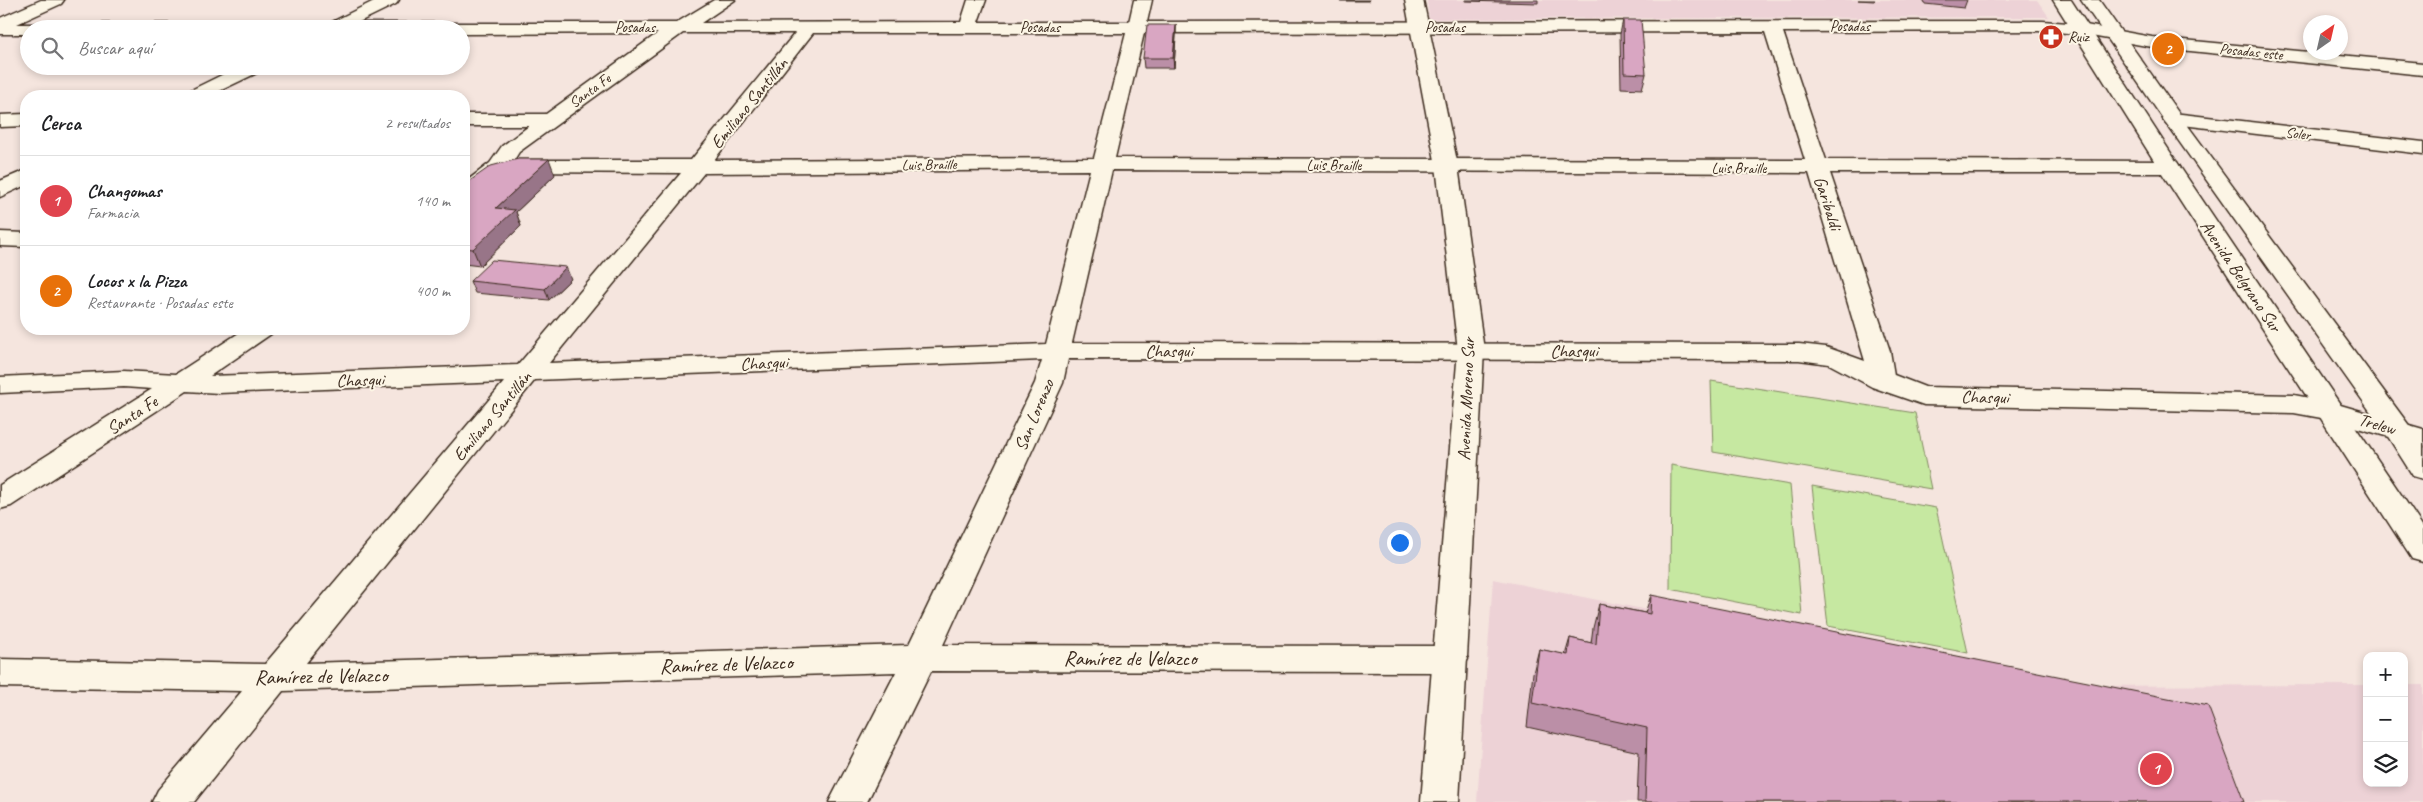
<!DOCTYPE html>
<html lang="es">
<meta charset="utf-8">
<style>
:root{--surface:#fff;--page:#f6f6f6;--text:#202124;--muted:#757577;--line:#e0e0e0;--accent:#c8321e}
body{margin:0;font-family:Caveat,sans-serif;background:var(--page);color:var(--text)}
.controls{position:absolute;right:15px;bottom:15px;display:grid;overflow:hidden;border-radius:10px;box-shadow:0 2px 8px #0003}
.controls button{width:45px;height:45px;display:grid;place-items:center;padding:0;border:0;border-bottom:1px solid var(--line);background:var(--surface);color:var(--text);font:25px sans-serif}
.compass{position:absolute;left:2303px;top:15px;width:45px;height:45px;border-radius:50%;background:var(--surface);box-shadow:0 2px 8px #0003;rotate:34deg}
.you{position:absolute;left:1399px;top:542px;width:18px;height:18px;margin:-12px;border:4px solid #fff;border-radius:50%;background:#1a73e8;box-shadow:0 0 0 8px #1a73e833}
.badge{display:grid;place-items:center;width:32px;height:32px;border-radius:50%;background:var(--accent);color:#fff;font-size:16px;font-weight:700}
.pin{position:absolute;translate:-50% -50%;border:2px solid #fff;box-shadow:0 1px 5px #0006}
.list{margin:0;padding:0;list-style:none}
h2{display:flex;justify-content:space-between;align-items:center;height:65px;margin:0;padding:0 20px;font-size:21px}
h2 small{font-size:16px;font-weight:400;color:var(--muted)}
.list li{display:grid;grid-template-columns:32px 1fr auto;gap:15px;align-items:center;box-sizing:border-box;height:90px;padding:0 20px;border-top:1px solid var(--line)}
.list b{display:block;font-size:19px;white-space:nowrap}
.list p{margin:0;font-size:16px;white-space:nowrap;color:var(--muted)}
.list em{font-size:16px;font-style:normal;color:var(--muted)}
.icon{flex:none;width:28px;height:28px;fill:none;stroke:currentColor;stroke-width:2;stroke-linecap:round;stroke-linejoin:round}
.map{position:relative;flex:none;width:2423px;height:802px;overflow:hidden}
.search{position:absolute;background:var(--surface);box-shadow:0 2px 8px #0003;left:20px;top:20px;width:450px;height:55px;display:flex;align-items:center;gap:12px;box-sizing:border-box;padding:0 18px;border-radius:28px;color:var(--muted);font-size:19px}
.panel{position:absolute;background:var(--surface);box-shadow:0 2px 8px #0003;left:20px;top:90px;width:450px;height:245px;border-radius:20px}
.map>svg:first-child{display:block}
.built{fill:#edd2d6}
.green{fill:#c6e8a1;stroke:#808960}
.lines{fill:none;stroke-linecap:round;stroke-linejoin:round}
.street-casing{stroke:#3b2a1e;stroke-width:3}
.secondary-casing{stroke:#3b2a1e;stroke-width:3}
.highway-casing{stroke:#3b2a1e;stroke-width:3}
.street{fill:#fcf5e5;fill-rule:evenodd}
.secondary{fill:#fcf5e5;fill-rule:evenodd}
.highway{fill:#fcf5e5;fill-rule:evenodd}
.wall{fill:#bb8fa7;stroke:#3b2a1e}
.shaded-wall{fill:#987488;stroke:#3b2a1e}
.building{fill:#d9a6c2;stroke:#3b2a1e}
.labels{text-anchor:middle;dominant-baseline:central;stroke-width:4;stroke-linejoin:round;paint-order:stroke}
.far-street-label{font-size:15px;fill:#3b2a1e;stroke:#fcf5e5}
.far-poi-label{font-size:15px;fill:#3b2a1e;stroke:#fcf5e5;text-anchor:start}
.street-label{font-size:18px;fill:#3b2a1e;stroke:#fcf5e5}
.near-street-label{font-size:21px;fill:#3b2a1e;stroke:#fcf5e5}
</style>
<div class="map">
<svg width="2423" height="802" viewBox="0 0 2423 802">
<rect width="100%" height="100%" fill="#f5e5de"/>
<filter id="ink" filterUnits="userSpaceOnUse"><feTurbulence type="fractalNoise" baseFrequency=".02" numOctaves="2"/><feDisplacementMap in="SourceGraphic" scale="10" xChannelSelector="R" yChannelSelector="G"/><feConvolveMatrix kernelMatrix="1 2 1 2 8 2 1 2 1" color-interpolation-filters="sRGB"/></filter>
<g filter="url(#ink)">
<!-- built -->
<g class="built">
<polygon points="1427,0 2037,0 2049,17 1429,19"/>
<polygon points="1493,579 2027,686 2367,685 2367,783 2404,783 2404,685 2423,685 2423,802 1477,802"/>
</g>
<!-- green -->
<g class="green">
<polygon points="1711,381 1915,413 1931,489 1713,452"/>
<polygon points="1671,465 1790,485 1802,615 1670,589"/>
<polygon points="1812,486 1936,508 1968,653 1828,626"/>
</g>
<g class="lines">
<defs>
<g id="street">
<path d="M 41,0 L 64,0 L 61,4 L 17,24 L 330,23 L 376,0 L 399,0 L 396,4 L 357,23 L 676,23 L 714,0 L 735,0 L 701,23 L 961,22 L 968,0 L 986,0 L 978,22 L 1129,22 L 1134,0 L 1152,0 L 1147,22 L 2043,21 L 2080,24 L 2152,37 L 2423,63 L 2423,75 L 2152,47 L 2080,34 L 2043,31 L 1783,32 L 1826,160 L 2169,161 L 2177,162 L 2180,167 L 2177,172 L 2169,173 L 1830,173 L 1890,351 L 1894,375 L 1925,387 L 2294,395 L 2330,402 L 2423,429 L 2423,447 L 2327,419 L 2294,413 L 1924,405 L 1872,387 L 1829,364 L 1799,360 L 1068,359 L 1063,383 L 943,645 L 1451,646 L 1463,650 L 1468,659 L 1463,668 L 1451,672 L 931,671 L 867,802 L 829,802 L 896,672 L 283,691 L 194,802 L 152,802 L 158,790 L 242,691 L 0,687 L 0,659 L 265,664 L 504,382 L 219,393 L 187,391 L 11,506 L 0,509 L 0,485 L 152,389 L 124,387 L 0,393 L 0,377 L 124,371 L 176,374 L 245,329 L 275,329 L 271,334 L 210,376 L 518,365 L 681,173 L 515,172 L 507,170 L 472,198 L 464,200 L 464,183 L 490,163 L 502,146 L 529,126 L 464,126 L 464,114 L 546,114 L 658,33 L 461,34 L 461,29 L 29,29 L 29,34 L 0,34 L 0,18 ZM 1765,32 L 1805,160 L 1115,158 L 1144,33 ZM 683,33 L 795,33 L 691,160 L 514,160 L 519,152 ZM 813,33 L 1126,33 L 1094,158 L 714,160 ZM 1090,170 L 1046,344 L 549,363 L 704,173 ZM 1112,170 L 1809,173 L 1865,361 L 1826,347 L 1799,344 L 1072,343 ZM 1042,360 L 1035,383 L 909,645 L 306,663 L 535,380 Z"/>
<polygon points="240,66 265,66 263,70 209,96 184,96 187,92"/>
<polygon points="2173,113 2423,142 2423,154 2166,123 2163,119 2166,115"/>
<polygon points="26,114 26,126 0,127 0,115"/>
<polygon points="26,170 26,185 0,197 0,181"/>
<polygon points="0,232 26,233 26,247 0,246"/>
</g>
<polygon id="secondary" points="1405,0 1423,0 1458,166 1484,350 1459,802 1421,802 1458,350 1436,166"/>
<g id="highway">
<polygon points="2053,0 2071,0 2180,167 2423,527 2423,562 2412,559 2158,167"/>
<polygon points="2081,0 2099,0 2180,115 2408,424 2423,446 2423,479 2413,476 2387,435 2166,123"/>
</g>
</defs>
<!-- street casing -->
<use href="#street" class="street-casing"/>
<!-- secondary casing -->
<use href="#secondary" class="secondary-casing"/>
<!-- highway casing -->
<use href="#highway" class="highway-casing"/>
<!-- street -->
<use href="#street" class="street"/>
<!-- secondary -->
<use href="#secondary" class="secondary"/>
<!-- highway -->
<use href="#highway" class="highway"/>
</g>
<!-- wall -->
<g class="wall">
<rect x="1340" y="0" width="29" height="1"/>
<polygon points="1465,0 1538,0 1538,3 1465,1"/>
<polygon points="1858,0 1875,0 1874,1"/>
<polygon points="1923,0 1967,0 1964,8 1925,4"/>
<polygon points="1623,20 1646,74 1642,89 1621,88 1620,34"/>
<polygon points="1176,25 1176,35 1174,68 1144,68 1143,58"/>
<polygon points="555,175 516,212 521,226 480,266 464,264 464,185"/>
<polygon points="571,279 549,300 475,293 470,281"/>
<polygon points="1651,595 2244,802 1637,802 1639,752 1527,727 1533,673 1539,649 1565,655 1570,638 1591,643 1593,628 1599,604 1645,613"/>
</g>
<!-- shaded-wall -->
<g class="shaded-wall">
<polygon points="1176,25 1176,35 1174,68 1173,58"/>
<polygon points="549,159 555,175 516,212 521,226 480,266 473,249 496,208"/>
<polygon points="566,267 571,279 549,300 545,289"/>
</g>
<!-- building -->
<g class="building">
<polygon points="1623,20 1641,20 1646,74 1624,73"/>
<polygon points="1147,25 1176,25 1173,58 1143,58"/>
<polygon points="518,159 549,159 496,208 515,210 473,249 464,248 464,185 491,166"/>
<polygon points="492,260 566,267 545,289 470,281"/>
<polygon points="1651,595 2208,706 2244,802 1645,802 1647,728 1532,703 1539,649 1568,655 1570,638 1596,644 1599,604 1650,614"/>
</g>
</g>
<!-- icons -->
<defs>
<symbol id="pharmacy-disc" viewBox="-11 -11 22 22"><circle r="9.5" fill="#c8321e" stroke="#fcf5e5"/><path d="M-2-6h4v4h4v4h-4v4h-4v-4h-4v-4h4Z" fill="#fff"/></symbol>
</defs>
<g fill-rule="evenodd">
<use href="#pharmacy-disc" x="2037" y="23" width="28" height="28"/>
</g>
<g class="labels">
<!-- far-street labels -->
<g class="far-street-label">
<text x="1850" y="26">Posadas</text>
<text x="635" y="27">Posadas</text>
<text x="1040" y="27">Posadas</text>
<text x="1445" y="27">Posadas</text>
<text transform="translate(2251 52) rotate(6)">Posadas este</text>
<text transform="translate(590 91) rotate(-36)">Santa Fe</text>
<text transform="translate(2298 134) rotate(7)">Soler</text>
<text transform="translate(929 165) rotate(-1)">Luis Braille</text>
<text x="1334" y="165">Luis Braille</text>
<text x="1739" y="168">Luis Braille</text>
</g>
<!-- far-poi labels -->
<g class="far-poi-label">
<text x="2068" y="37">Ruiz</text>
</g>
<!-- street labels -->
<g class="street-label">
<text transform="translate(749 103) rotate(-51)">Emiliano Santillán</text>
<text transform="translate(1828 203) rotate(72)">Garibaldi</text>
<text transform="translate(2241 276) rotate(56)">Avenida Belgrano Sur</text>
<text x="1169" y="351">Chasqui</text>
<text x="1574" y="351">Chasqui</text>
<text transform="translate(764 363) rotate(-3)">Chasqui</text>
<text transform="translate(360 380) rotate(-2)">Chasqui</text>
<text transform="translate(1985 397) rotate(1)">Chasqui</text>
<text transform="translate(1466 399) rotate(-88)">Avenida Moreno Sur</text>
<text transform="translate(132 415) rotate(-33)">Santa Fe</text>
<text transform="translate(1034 415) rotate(-67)">San Lorenzo</text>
<text transform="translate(492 416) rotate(-50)">Emiliano Santillán</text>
<text transform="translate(2377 424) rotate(16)">Trelew</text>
</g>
<!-- near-street labels -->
<g class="near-street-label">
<text x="1130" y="658">Ramírez de Velazco</text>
<text transform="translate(726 664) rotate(-2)">Ramírez de Velazco</text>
<text transform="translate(321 676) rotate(-1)">Ramírez de Velazco</text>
</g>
</g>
</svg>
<div class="controls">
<button>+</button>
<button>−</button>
<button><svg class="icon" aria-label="layers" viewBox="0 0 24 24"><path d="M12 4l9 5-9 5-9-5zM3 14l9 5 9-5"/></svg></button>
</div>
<svg class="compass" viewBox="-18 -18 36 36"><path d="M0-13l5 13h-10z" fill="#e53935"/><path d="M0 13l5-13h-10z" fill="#757577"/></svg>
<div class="you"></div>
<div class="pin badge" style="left:2156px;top:769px;background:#e0444e">1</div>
<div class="pin badge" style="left:2168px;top:49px;background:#e8710a">2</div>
<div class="search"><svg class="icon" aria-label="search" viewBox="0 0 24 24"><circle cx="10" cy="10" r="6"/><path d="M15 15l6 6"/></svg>Buscar aquí</div>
<section class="panel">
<h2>Cerca<small>2 resultados</small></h2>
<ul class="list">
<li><span class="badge" style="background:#e0444e">1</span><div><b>Changomas</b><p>Farmacia</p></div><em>140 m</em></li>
<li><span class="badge" style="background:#e8710a">2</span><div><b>Locos x la Pizza</b><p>Restaurante · Posadas este</p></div><em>400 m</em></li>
</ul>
</section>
</div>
